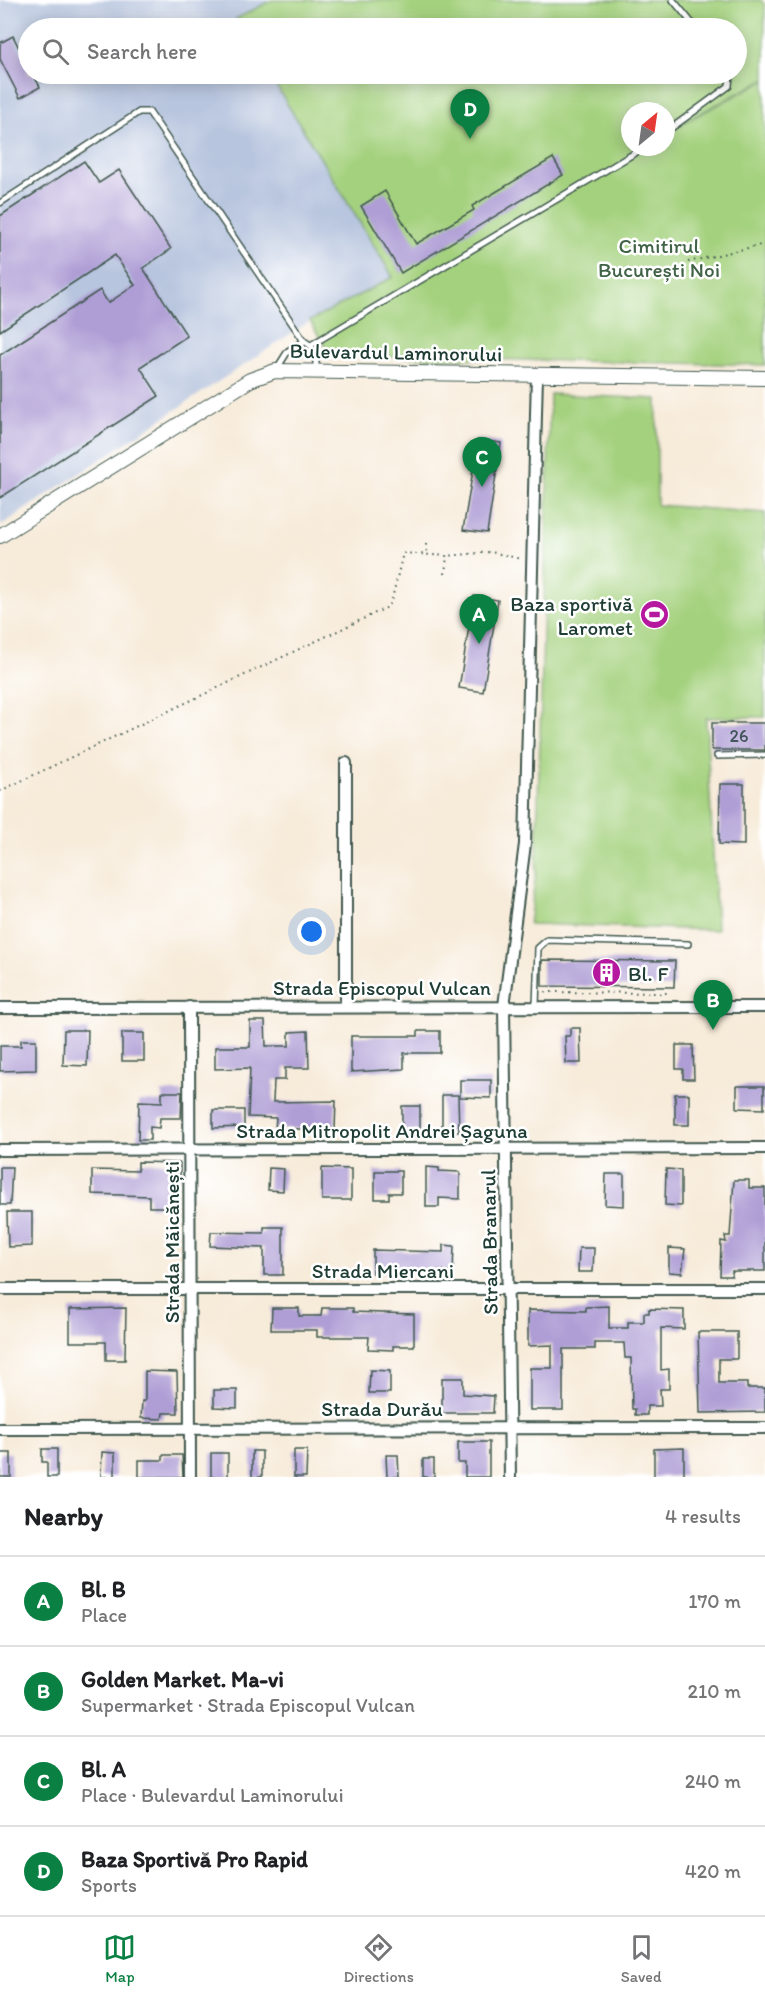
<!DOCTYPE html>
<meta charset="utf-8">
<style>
:root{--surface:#fff;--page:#f6f6f6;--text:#202124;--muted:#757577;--line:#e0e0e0;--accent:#0b8043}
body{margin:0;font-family:Itim,sans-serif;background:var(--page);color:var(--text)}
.compass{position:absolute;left:621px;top:102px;width:54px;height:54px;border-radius:50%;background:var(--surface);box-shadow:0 3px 15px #0003;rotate:29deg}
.you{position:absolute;left:312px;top:932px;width:21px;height:21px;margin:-15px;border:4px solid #fff;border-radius:50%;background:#1a73e8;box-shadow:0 0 0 9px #1a73e833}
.badge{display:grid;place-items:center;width:39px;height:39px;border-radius:50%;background:var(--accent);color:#fff;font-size:20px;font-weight:700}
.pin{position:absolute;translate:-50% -50px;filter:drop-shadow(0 2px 3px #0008)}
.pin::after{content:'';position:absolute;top:32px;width:21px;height:18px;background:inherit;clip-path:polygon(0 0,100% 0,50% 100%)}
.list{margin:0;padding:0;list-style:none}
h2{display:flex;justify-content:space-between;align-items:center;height:78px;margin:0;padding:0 24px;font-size:26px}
h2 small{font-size:20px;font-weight:400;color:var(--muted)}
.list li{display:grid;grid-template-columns:39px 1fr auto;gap:18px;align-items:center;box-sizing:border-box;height:90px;padding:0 24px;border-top:2px solid var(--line)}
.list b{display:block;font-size:22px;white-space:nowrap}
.list p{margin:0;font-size:20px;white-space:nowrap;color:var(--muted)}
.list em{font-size:20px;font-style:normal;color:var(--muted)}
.icon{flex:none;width:33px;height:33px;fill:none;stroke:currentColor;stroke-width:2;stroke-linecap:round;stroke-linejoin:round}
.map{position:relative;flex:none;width:765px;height:1477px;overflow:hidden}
.search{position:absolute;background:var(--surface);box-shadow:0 3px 15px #0003;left:18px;right:18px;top:18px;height:66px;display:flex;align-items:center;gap:15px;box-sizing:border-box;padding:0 21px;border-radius:33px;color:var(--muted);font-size:22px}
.sheet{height:438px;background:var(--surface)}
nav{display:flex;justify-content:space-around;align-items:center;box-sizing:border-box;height:84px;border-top:2px solid var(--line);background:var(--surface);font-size:16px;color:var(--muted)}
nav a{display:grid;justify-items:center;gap:3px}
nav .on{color:var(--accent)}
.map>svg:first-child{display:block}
.industrial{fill:#b7c5de}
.green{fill:#a4d17e;stroke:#628759;stroke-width:1.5}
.building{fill:#af9ed5}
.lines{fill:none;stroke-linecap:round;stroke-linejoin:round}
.service-casing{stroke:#3f574d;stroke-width:8}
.minor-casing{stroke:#3f574d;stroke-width:14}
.tertiary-casing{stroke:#3f574d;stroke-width:16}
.path{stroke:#3f574d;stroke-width:2;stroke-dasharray:1.5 4.5;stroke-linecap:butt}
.service{stroke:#fff;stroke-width:5}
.minor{stroke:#fff;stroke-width:10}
.tertiary{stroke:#fff;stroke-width:14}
.labels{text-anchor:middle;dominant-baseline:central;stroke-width:5;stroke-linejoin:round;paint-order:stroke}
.number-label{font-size:18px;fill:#43555c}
.park-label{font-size:21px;fill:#406246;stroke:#fff}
.street-label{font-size:21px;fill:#1f3d34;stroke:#fff}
.poi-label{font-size:21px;fill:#1f3d34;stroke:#fff;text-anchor:end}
</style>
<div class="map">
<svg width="765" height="1477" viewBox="0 0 765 1477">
<rect width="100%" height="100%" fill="#fff"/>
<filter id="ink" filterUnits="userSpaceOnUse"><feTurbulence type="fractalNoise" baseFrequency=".0167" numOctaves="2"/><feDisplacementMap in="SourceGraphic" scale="12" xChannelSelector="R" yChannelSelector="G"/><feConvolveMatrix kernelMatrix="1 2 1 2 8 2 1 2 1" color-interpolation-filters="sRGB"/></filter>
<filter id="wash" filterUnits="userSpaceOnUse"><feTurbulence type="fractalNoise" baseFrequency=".008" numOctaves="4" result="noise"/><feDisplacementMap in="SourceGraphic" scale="24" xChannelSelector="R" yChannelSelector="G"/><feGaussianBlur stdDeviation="1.35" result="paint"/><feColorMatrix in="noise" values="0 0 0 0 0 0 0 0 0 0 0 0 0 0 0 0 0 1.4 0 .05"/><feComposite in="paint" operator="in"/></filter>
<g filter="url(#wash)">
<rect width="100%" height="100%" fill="#f7ebd9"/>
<!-- industrial -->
<polygon class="industrial" points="0,0 272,0 236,19 242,28 28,28 28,74 269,74 393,277 310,321 0,526"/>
<!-- green -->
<g class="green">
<polygon points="272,0 761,0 765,5 765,79 666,131 666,111 630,111 630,147 666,147 666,132 765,80 765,365 331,356 310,321 393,277 269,74 736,74 736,28 242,28 236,19"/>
<polygon points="550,394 657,399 657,505 765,513 765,717 706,718 717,930 529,924 536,873"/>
</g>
<g id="blocks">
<!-- building -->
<g class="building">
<polygon points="13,36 28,66 28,74 33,74 40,87 20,98 0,59 0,43"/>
<polygon points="553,158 563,175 401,273 361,206 385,191 416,244 474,210 472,206"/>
<polygon points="84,161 99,183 119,170 171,249 143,268 187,336 140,367 159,396 0,498 0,355 100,290 108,303 135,285 115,255 0,331 0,216"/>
<polygon points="478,440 501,443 487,533 463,530"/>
<polygon points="474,596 498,600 483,692 459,688"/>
<rect x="712" y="723" width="53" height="27"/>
<polygon points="720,784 744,784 744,845 719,844"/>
<polygon points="542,960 675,961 674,987 542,986"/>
<polygon points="250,1021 265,1021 266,1046 289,1046 289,1032 308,1031 309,1068 285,1068 285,1080 274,1080 273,1102 336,1101 335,1129 275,1129 276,1118 248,1117 250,1068 215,1069 215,1047 250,1047"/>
<polygon points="570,1028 580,1028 581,1063 566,1063 565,1036 570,1036"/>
<polygon points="64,1030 88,1030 87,1066 63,1065"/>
<polygon points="418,1031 440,1031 440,1053 404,1053 404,1069 351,1072 351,1036 418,1036"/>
<rect x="122" y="1033" width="22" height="28"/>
<polygon points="21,1040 36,1040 36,1070 0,1071 0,1046 21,1046"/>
<polygon points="676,1045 693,1045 694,1079 683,1079 683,1069 676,1069"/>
<polygon points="460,1080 491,1080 491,1098 460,1097"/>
<polygon points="737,1086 764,1086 764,1109 737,1108"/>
<polygon points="162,1092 182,1092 181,1118 160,1118 159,1128 150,1127 150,1140 138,1140 139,1101 162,1102"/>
<rect x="675" y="1094" width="14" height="31"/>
<polygon points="442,1095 458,1095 459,1132 442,1132"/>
<rect x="402" y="1106" width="18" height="25"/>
<polygon points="213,1110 244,1110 244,1127 213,1128"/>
<polygon points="138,1162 180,1163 180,1177 172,1176 172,1207 149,1207 149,1196 92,1194 92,1170 138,1171"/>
<polygon points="0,1167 12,1167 10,1205 0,1205"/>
<polygon points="426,1167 439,1168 439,1171 460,1172 460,1199 439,1198 439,1207 426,1207"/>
<polygon points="269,1168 284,1169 283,1191 268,1190"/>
<polygon points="322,1168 351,1169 351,1200 322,1200"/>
<polygon points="666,1169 681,1170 681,1206 665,1205"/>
<polygon points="375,1171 401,1171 401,1193 389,1193 389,1199 375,1199"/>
<polygon points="606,1174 624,1174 624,1206 605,1205"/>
<polygon points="734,1180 749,1180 749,1188 765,1188 765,1271 732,1271 732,1276 720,1276 721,1241 726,1242 725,1236 730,1236"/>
<polygon points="7,1212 32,1212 32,1246 8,1247"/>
<polygon points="264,1227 283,1227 283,1275 264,1275 264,1248 210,1246 211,1232 264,1233"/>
<polygon points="443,1245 454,1246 453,1271 439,1271 439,1275 388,1270 387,1273 373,1273 373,1250 443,1252"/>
<polygon points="579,1248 594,1248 593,1272 578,1272"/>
<polygon points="669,1248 685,1249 682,1273 669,1272"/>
<polygon points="609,1306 609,1328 628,1328 628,1322 644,1322 644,1313 649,1313 649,1309 684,1310 684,1329 661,1328 661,1370 669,1369 669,1389 660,1389 661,1406 647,1406 647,1415 635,1415 635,1409 632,1409 631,1358 625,1358 624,1343 595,1343 595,1349 563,1349 563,1410 530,1410 530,1368 552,1368 552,1345 528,1346 528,1310 586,1311 586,1307"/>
<polygon points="126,1308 125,1360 106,1360 106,1342 70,1342 70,1309"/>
<polygon points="272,1308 299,1308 299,1316 321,1316 322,1308 353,1308 353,1312 414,1314 414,1346 393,1346 393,1350 368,1349 369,1337 317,1337 317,1330 271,1330"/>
<polygon points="698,1332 737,1332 737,1359 719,1359 719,1383 747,1383 747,1388 765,1388 765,1412 700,1413"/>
<polygon points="370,1370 390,1371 390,1393 369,1393"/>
<polygon points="145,1371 177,1372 178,1413 163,1413 162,1419 141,1418 142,1401 145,1401"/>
<polygon points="442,1378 463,1378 463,1394 494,1396 493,1413 442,1413"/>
<polygon points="214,1390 237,1390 237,1408 214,1407"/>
<polygon points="458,1442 489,1442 489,1477 465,1477 465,1463 458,1463"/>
<polygon points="684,1448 684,1476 654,1477 654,1449"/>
<polygon points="42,1449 57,1449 57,1477 47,1477 47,1462 42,1462"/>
<polygon points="294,1450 307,1450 306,1477 294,1477"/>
<rect x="252" y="1451" width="10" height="26"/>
<polygon points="102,1452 115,1453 115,1477 101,1477"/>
<rect x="0" y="1453" width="11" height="24"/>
<rect x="211" y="1453" width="17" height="24"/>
<polygon points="163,1455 182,1455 183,1477 139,1477 139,1460 163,1460"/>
<polygon points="386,1455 398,1455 399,1477 387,1477"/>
<rect x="423" y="1459" width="11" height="18"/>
</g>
</g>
</g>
<g filter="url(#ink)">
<use href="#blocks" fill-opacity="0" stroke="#3f574d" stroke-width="1.5"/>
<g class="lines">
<defs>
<g id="service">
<polyline points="673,0 696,28"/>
<polyline points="666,132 729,86 730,74"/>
<path d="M 0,203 L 139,112 L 149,112 L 304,341 C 317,348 316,356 316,369"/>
<polyline points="311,345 645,147"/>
<polyline points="276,370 288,351 304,341"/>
<polyline points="717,756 765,755"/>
<polyline points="536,1006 538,948 547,940 688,944"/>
</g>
<g id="minor">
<polyline points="189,1007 190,1477"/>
<polyline points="346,1007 346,763"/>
<polyline points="0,1008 765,1007"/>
<polyline points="0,1150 765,1148"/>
<polyline points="0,1289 765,1289"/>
<polyline points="0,1429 765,1428"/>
<polyline points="510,1477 504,1006 525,844 537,375"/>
</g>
<polyline id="tertiary" points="0,536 250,380 275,371 765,378"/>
</defs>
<!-- service casing -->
<use href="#service" class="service-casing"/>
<!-- minor casing -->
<use href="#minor" class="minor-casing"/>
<!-- tertiary casing -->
<use href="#tertiary" class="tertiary-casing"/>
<!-- path -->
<g class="path">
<polyline points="688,262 765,244"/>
<polyline points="426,544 427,554"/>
<polyline points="445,574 447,556"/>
<polyline points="0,791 388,607 392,599 403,553 447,556 491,552 521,559"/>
<polyline points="545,992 668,993"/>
</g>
<!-- service -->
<use href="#service" class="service"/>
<!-- minor -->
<use href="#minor" class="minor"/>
<!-- tertiary -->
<use href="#tertiary" class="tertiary"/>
</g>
</g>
<!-- icons -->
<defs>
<symbol id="stadium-disc" viewBox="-11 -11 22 22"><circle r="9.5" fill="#b5179e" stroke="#fff"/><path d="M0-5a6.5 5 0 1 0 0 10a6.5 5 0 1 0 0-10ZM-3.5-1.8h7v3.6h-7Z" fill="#fff"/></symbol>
<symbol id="building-disc" viewBox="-11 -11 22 22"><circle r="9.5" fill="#b5179e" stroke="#fff"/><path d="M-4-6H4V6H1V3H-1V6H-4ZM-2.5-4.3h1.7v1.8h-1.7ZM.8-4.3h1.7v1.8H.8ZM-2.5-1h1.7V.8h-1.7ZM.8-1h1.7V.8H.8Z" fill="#fff"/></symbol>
</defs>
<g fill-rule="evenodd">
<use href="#stadium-disc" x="638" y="598" width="33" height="33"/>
<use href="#building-disc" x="590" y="956" width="33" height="33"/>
</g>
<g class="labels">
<!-- number labels -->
<g class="number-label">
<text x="739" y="736">26</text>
</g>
<!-- park labels -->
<g class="park-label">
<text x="659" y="245">Cimitirul<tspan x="659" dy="24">București Noi</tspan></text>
</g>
<!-- street labels -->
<g class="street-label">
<text transform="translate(396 352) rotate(1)">Bulevardul Laminorului</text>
<text x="382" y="987">Strada Episcopul Vulcan</text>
<text x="382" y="1130">Strada Mitropolit Andrei Șaguna</text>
<text transform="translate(171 1242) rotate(-90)">Strada Măicănești</text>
<text transform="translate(489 1242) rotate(-91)">Strada Branarul</text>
<text x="383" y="1270">Strada Miercani</text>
<text x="382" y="1408">Strada Durău</text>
</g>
<!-- poi labels -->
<g class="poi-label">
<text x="633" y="603">Baza sportivă<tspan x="633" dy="24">Laromet</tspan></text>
<text x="628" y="973" text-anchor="start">Bl. F</text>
</g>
</g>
</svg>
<svg class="compass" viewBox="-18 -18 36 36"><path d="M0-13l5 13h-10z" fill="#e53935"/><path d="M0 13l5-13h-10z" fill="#757577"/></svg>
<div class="you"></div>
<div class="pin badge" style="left:479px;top:644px">A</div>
<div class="pin badge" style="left:713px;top:1030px">B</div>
<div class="pin badge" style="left:482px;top:487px">C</div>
<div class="pin badge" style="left:470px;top:139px">D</div>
<div class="search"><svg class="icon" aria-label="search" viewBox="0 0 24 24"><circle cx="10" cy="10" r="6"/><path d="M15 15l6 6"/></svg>Search here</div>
</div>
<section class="sheet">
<h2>Nearby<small>4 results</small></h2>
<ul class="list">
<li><span class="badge">A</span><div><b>Bl. B</b><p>Place</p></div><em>170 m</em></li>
<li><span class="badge">B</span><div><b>Golden Market. Ma-vi</b><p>Supermarket · Strada Episcopul Vulcan</p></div><em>210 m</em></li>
<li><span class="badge">C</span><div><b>Bl. A</b><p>Place · Bulevardul Laminorului</p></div><em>240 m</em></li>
<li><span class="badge">D</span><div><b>Baza Sportivă Pro Rapid</b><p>Sports</p></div><em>420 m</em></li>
</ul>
</section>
<nav>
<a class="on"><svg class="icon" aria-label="map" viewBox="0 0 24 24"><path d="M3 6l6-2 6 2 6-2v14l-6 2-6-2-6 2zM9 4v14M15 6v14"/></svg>Map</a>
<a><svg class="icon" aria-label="directions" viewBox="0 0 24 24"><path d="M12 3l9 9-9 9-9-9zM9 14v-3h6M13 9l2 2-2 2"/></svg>Directions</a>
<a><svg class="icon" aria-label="saved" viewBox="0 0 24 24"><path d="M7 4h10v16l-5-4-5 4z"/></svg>Saved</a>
</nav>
